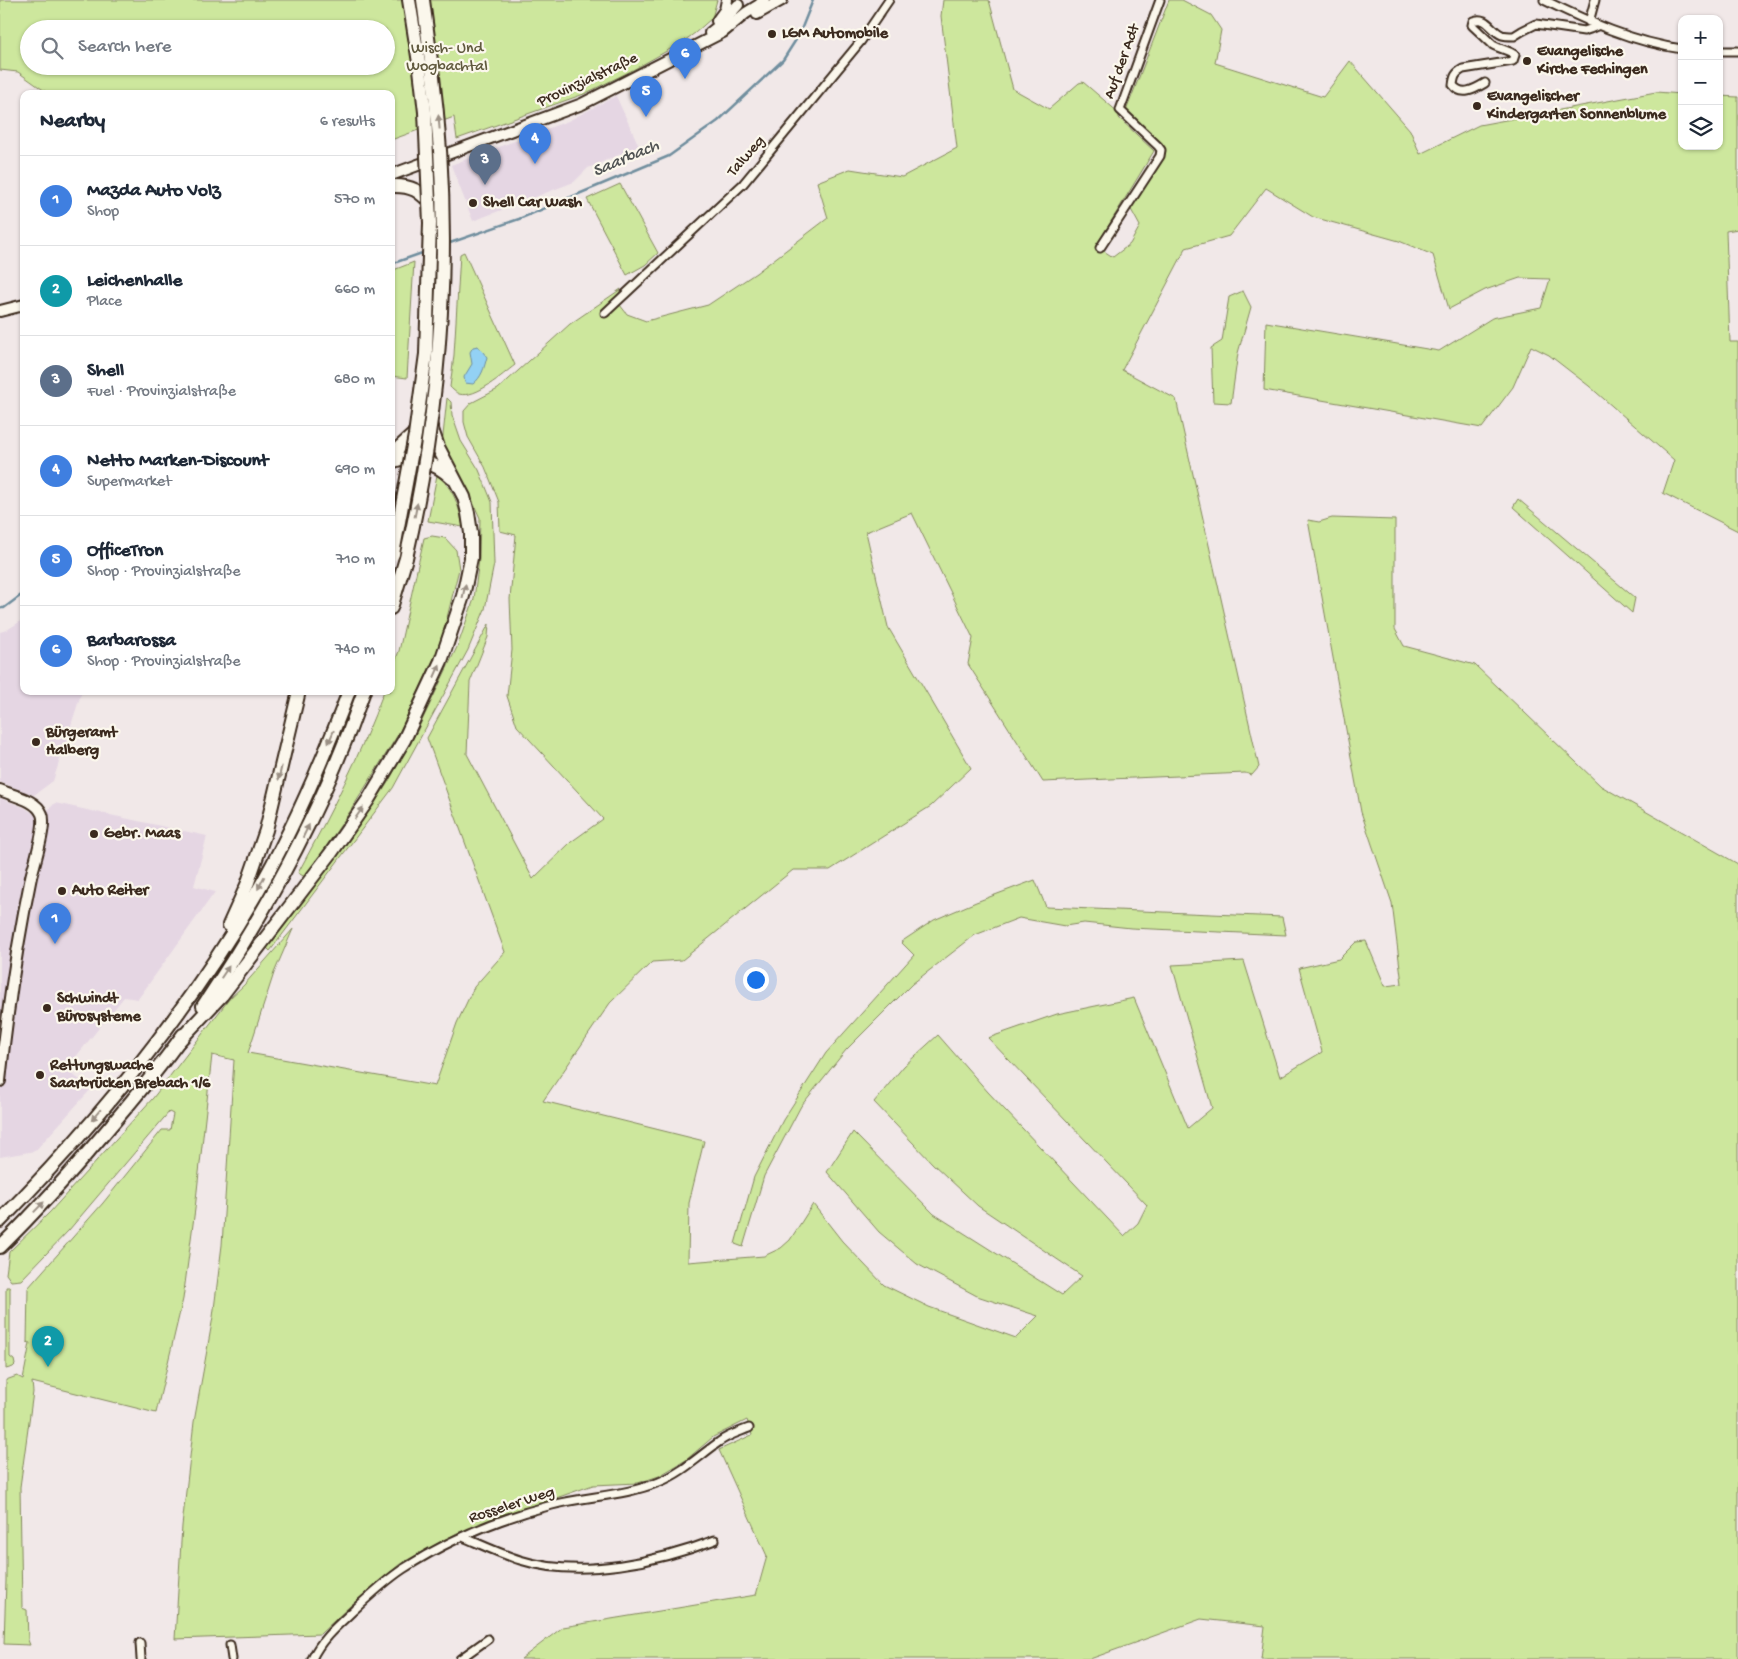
<!DOCTYPE html>
<meta charset="utf-8">
<style>
:root{--surface:#fff;--page:#f2f2f3;--text:#1f2937;--muted:#747a83;--line:#e0e1e3;--accent:#3b2a1e}
body{margin:0;font-family:"Gochi Hand",sans-serif;background:var(--page);color:var(--text)}
.controls{position:absolute;right:15px;top:15px;display:grid;overflow:hidden;border-radius:10px;box-shadow:0 1px 4px #0004}
.controls button{width:45px;height:45px;display:grid;place-items:center;padding:0;border:0;border-bottom:1px solid var(--line);background:var(--surface);color:var(--text);font:25px sans-serif}
.you{position:absolute;left:755px;top:979px;width:18px;height:18px;margin:-12px;border:4px solid #fff;border-radius:50%;background:#1a73e8;box-shadow:0 0 0 8px #1a73e833}
.badge{display:grid;place-items:center;width:32px;height:32px;border-radius:50%;background:var(--accent);color:#fff;font-size:16px;font-weight:700}
.pin{position:absolute;translate:-50% -41px;filter:drop-shadow(0 1px 2px #0008)}
.pin::after{content:'';position:absolute;top:26px;width:18px;height:15px;background:inherit;clip-path:polygon(0 0,100% 0,50% 100%)}
.list{margin:0;padding:0;list-style:none}
h2{display:flex;justify-content:space-between;align-items:center;height:65px;margin:0;padding:0 20px;font-size:21px}
h2 small{font-size:16px;font-weight:400;color:var(--muted)}
.list li{display:grid;grid-template-columns:32px 1fr auto;gap:15px;align-items:center;box-sizing:border-box;height:90px;padding:0 20px;border-top:1px solid var(--line)}
.list b{display:block;font-size:19px;white-space:nowrap}
.list p{margin:0;font-size:16px;white-space:nowrap;color:var(--muted)}
.list em{font-size:16px;font-style:normal;color:var(--muted)}
.icon{flex:none;width:28px;height:28px;fill:none;stroke:currentColor;stroke-width:2;stroke-linecap:round;stroke-linejoin:round}
.map{position:relative;flex:none;width:1738px;height:1659px;overflow:hidden}
.search{position:absolute;background:var(--surface);box-shadow:0 1px 4px #0004;left:20px;top:20px;width:375px;height:55px;display:flex;align-items:center;gap:12px;box-sizing:border-box;padding:0 18px;border-radius:28px;color:var(--muted);font-size:19px}
.panel{position:absolute;background:var(--surface);box-shadow:0 1px 4px #0004;left:20px;top:90px;width:375px;height:605px;border-radius:10px}
.map>svg:first-child{display:block}
.built{fill:#e5d6e3}
.green{fill:#cde79d;stroke:#84885e;fill-rule:evenodd}
.water{fill:#93d1f4;stroke:#708e9e}
.lines{fill:none;stroke-linecap:round;stroke-linejoin:round}
.stream{stroke:#708e9e;stroke-width:2.5}
.street-casing{stroke:#3b2a1e;stroke-width:11}
.secondary-casing{stroke:#3b2a1e;stroke-width:14}
.highway-casing{stroke:#3b2a1e;stroke-width:16}
.street{stroke:#fbf7ec;stroke-width:7}
.secondary{stroke:#fbf7ec;stroke-width:10}
.highway{stroke:#fbf7ec;stroke-width:12}
.highway-bridge-casing{stroke:#3b2a1e;stroke-width:16;stroke-linecap:butt}
.highway-bridge{stroke:#fbf7ec;stroke-width:12}
.oneway{fill:#9b9085}
.poi-dot{fill:#3b2a1e;stroke:#fbf7ec;stroke-width:2}
.labels{text-anchor:middle;dominant-baseline:central;stroke-width:4.5;stroke-linejoin:round;paint-order:stroke}
.poi-label{font-size:16px;font-weight:bold;fill:#3b2a1e;stroke:#fbf7ec;text-anchor:start}
.park-label{font-size:16px;fill:#60593e;stroke:#fbf7ec}
.street-label{font-size:16px;fill:#3b2a1e;stroke:#fbf7ec}
.water-label{font-size:18px;font-style:italic;fill:#515454;stroke:#fbf7ec}
</style>
<div class="map">
<svg width="1738" height="1659" viewBox="0 0 1738 1659">
<rect width="100%" height="100%" fill="#f1e8e8"/>
<filter id="ink" filterUnits="userSpaceOnUse"><feTurbulence type="fractalNoise" baseFrequency=".02" numOctaves="2"/><feDisplacementMap in="SourceGraphic" scale="10" xChannelSelector="R" yChannelSelector="G"/><feConvolveMatrix kernelMatrix="1 2 1 2 8 2 1 2 1" color-interpolation-filters="sRGB"/></filter>
<g filter="url(#ink)">
<!-- built -->
<g class="built">
<polygon points="616,96 639,146 588,168 574,182 473,221 451,165 568,121"/>
<polygon points="24,619 24,691 82,691 53,781 34,795 0,782 0,632 7,630"/>
<polygon points="0,798 25,808 40,818 55,803 207,836 194,886 215,892 138,999 124,997 66,1069 91,1089 35,1151 0,1157"/>
</g>
<!-- green -->
<g class="green">
<path d="M 0,0 L 717,0 L 712,18 L 695,33 L 681,43 L 631,71 L 584,94 L 457,139 L 454,117 L 391,140 L 391,94 L 49,94 L 18,72 L 0,70 ZM 29,29 L 386,29 L 386,66 L 29,66 Z"/>
<polygon points="943,0 989,0 1013,89 1049,109 1079,83 1083,82 1119,113 1119,118 1154,151 1096,246 1113,257 1130,244 1140,226 1128,204 1166,151 1126,111 1169,0 1182,0 1211,15 1221,30 1215,63 1323,97 1350,61 1410,130 1420,154 1479,125 1656,92 1682,94 1682,146 1719,146 1719,96 1738,97 1738,229 1726,231 1730,342 1738,342 1738,531 1663,493 1674,460 1589,386 1549,355 1531,346 1513,387 1482,428 1264,390 1266,322 1439,351 1492,318 1541,308 1550,279 1520,278 1485,290 1449,309 1433,255 1399,241 1313,217 1266,188 1229,236 1186,248 1122,370 1176,399 1259,767 1252,775 1245,773 1043,782 968,664 973,638 912,513 866,532 888,627 971,768 931,806 830,870 793,870 682,960 652,962 610,1003 543,1101 704,1141 689,1203 688,1262 764,1256 781,1248 790,1240 813,1204 842,1241 884,1285 929,1307 1016,1338 1038,1316 977,1296 917,1264 879,1232 827,1172 853,1132 934,1214 1062,1295 1082,1276 978,1206 933,1164 874,1102 904,1066 938,1035 988,1092 1124,1236 1138,1223 1147,1205 988,1038 1057,1014 1134,998 1188,1128 1212,1108 1172,965 1244,961 1280,1077 1322,1052 1299,968 1339,959 1356,942 1366,941 1385,986 1402,984 1392,903 1361,812 1308,520 1319,522 1332,518 1395,520 1395,629 1404,646 1475,665 1601,786 1738,864 1738,1659 1261,1659 1265,1626 1201,1619 1090,1659 521,1659 563,1627 756,1595 767,1556 719,1450 752,1435 747,1420 713,1437 686,1460 659,1476 638,1483 593,1485 457,1533 400,1564 350,1606 320,1634 175,1639 182,1526 194,1422 213,1317 222,1245 234,1060 212,1055 195,1209 183,1299 156,1413 32,1382 33,1392 20,1487 22,1608 27,1610 28,1640 30,1645 4,1644 6,1580 6,1380 17,1376 23,1379 30,1343 27,1342 28,1288 103,1203 162,1130 170,1130 173,1114 169,1112 69,1230 21,1280 11,1281 6,1274 9,1252 50,1212 153,1098 230,998 244,985 293,929 274,973 248,1053 435,1086 457,1023 474,987 505,952 427,738 489,624 488,637 470,682 467,754 533,879 571,842 603,819 517,726 507,696 512,650 510,599 516,535 500,531 499,502 485,467 468,437 464,422 464,411 471,403 498,389 570,324 621,289 616,300 627,314 646,321 708,305 756,273 828,218 817,182 850,169 902,177 957,148 941,16"/>
<polygon points="620,184 658,253 645,265 627,275 587,199"/>
<path d="M 464,252 L 515,365 C 503,374 476,399 459,394 C 456,393 452,389 450,387 L 454,355 L 460,254 Z"/>
<polygon points="414,262 407,378 391,376 391,271"/>
<polygon points="1243,291 1251,307 1238,353 1231,403 1213,402 1211,348 1222,341 1229,297"/>
<polygon points="447,398 451,402 452,415 461,441 479,470 492,502 494,564 485,609 468,650 393,788 270,951 267,948 353,835 387,784 417,731 458,645 474,599 479,559 480,518 463,480 442,445"/>
<path d="M 437,475 C 454,489 459,506 463,527 L 428,521 Z"/>
<polygon points="1518,499 1635,598 1632,613 1513,507"/>
<path d="M 432,536 L 445,538 L 456,550 L 459,569 L 440,646 L 399,733 L 351,810 L 305,877 L 298,873 C 330,814 361,754 384,691 L 391,691 L 391,672 L 399,651 L 424,538 Z"/>
<polygon points="1035,880 1046,907 1282,917 1286,935 1131,928 1084,923 1065,926 1019,918 975,935 912,984 846,1050 801,1106 764,1176 743,1247 735,1244 754,1177 783,1120 826,1053 914,955 901,942 934,920 976,902"/>
<polygon points="6,1287 10,1287 10,1357 14,1360 15,1365 13,1367 6,1369"/>
</g>
<!-- water -->
<path class="water" d="M 478,346 L 487,357 C 484,368 482,377 473,384 L 465,383 L 464,377 L 472,364 L 470,352 L 473,347 Z"/>
<g class="lines">
<!-- stream -->
<g class="stream">
<polyline points="447,244 519,219 669,156 718,121 783,60 799,35 813,0"/>
<polyline points="391,264 425,252"/>
<polyline points="0,608 4,608 24,593"/>
</g>
<defs>
<g id="street">
<path d="M 1544,0 C 1589,22 1632,42 1682,49"/>
<polyline points="1589,22 1595,0"/>
<polyline points="1719,51 1738,51"/>
<path d="M 1485,83 C 1475,89 1462,97 1453,85 C 1454,77 1455,73 1463,69 L 1513,61 L 1515,55 C 1509,50 1500,49 1493,45 C 1489,41 1476,29 1472,25 L 1473,21 C 1487,15 1491,31 1502,35 C 1505,36 1511,36 1514,36 L 1522,31 L 1536,24 L 1584,31 L 1590,29 L 1597,26"/>
<polyline points="1100,248 1160,156 1161,150 1158,146 1120,110 1160,0"/>
<polyline points="605,313 743,184 861,41 889,0"/>
<path d="M 463,1537 C 482,1545 501,1554 520,1560 C 580,1579 658,1562 715,1540"/>
<polyline points="140,1643 141,1659"/>
<polyline points="230,1645 232,1659"/>
<path d="M 312,1659 C 321,1639 338,1625 354,1610 C 369,1596 385,1581 403,1569 C 448,1540 500,1518 552,1505 C 587,1496 625,1496 659,1482 C 682,1473 699,1456 719,1442 C 728,1435 739,1432 749,1428"/>
<polyline points="460,1659 488,1639"/>
</g>
<g id="secondary">
<polyline points="757,14 782,0"/>
<polyline points="717,21 725,10 727,0"/>
<polyline points="710,33 720,25 738,5"/>
<polyline points="391,175 582,104 723,32 746,13 759,5 764,0"/>
<polyline points="0,311 24,305"/>
<path d="M 0,790 C 13,796 36,799 42,814 C 47,825 34,864 31,877 C 17,944 7,1013 0,1081"/>
</g>
<g id="highway">
<polyline points="409,0 420,69"/>
<polyline points="423,0 432,68"/>
<path d="M 391,186 C 412,185 420,191 433,206"/>
<polyline points="391,455 413,435 417,428"/>
<path d="M 391,462 C 412,453 436,463 452,478"/>
<polyline points="391,608 406,558"/>
<polyline points="229,925 247,885 266,830 299,691"/>
<path d="M 203,1006 C 269,908 325,804 364,691"/>
<polyline points="178,1042 222,995 331,853 368,800 404,740 441,661 463,596 471,558 471,533 468,513 464,497 438,447 430,424"/>
<path d="M 0,1221 C 97,1123 186,1014 256,894 C 293,830 323,760 349,691"/>
<path d="M 0,1247 C 42,1206 81,1161 119,1116 C 141,1090 163,1063 183,1035"/>
</g>
</defs>
<!-- street casing -->
<use href="#street" class="street-casing"/>
<!-- secondary casing -->
<use href="#secondary" class="secondary-casing"/>
<!-- highway casing -->
<use href="#highway" class="highway-casing"/>
<!-- street -->
<use href="#street" class="street"/>
<!-- secondary -->
<use href="#secondary" class="secondary"/>
<!-- highway -->
<use href="#highway" class="highway"/>
<defs>
<g id="highway-bridge">
<polyline points="393,554 415,435 426,354 430,223 425,112 420,69"/>
<path d="M 406,558 C 443,397 453,231 432,68"/>
</g>
</defs>
<!-- highway-bridge casing -->
<use href="#highway-bridge" class="highway-bridge-casing"/>
<!-- highway-bridge -->
<use href="#highway-bridge" class="highway-bridge"/>
</g>
<!-- one-way arrows -->
<defs><path id="oneway-solid" d="M-6-.8H1V-3.2L6.5 0L1 3.2V.8H-6Z" transform="scale(1.25)"/></defs>
<g class="oneway">
<use href="#oneway-solid" transform="translate(439 122) rotate(-95)"/>
<use href="#oneway-solid" transform="translate(416 510) rotate(-79)"/>
<use href="#oneway-solid" transform="translate(464 591) rotate(-78)"/>
<use href="#oneway-solid" transform="translate(437 671) rotate(-66)"/>
<use href="#oneway-solid" transform="translate(331 737) rotate(113)"/>
<use href="#oneway-solid" transform="translate(280 773) rotate(103)"/>
<use href="#oneway-solid" transform="translate(359 813) rotate(-55)"/>
<use href="#oneway-solid" transform="translate(306 831) rotate(-64)"/>
<use href="#oneway-solid" transform="translate(261 883) rotate(117)"/>
<use href="#oneway-solid" transform="translate(225 972) rotate(-56)"/>
<use href="#oneway-solid" transform="translate(96 1115) rotate(130)"/>
<use href="#oneway-solid" transform="translate(39 1207) rotate(-46)"/>
</g>
</g>
<!-- markers -->
<g class="poi-dot">
<circle cx="772" cy="34" r="5"/>
<circle cx="1527" cy="61" r="5"/>
<circle cx="1477" cy="106" r="5"/>
<circle cx="473" cy="203" r="5"/>
<circle cx="36" cy="742" r="5"/>
<circle cx="94" cy="834" r="5"/>
<circle cx="62" cy="891" r="5"/>
<circle cx="47" cy="1008" r="5"/>
<circle cx="40" cy="1075" r="5"/>
</g>
<g class="labels">
<!-- poi labels -->
<g class="poi-label">
<text x="782" y="34">LGM Automobile</text>
<text x="1537" y="52">Evangelische<tspan x="1537" dy="18">Kirche Fechingen</tspan></text>
<text x="1487" y="97">Evangelischer<tspan x="1487" dy="18">Kindergarten Sonnenblume</tspan></text>
<text x="483" y="203">Shell Car Wash</text>
<text x="46" y="733">Bürgeramt<tspan x="46" dy="18">Halberg</tspan></text>
<text x="104" y="834">Gebr. Maas</text>
<text x="72" y="891">Auto Reiter</text>
<text x="57" y="999">Schwindt<tspan x="57" dy="18">Bürosysteme</tspan></text>
<text x="50" y="1066">Rettungswache<tspan x="50" dy="18">Saarbrücken Brebach 1/6</tspan></text>
</g>
<!-- park labels -->
<g class="park-label">
<text x="447" y="49">Wisch- Und<tspan x="447" dy="18">Wogbachtal</tspan></text>
</g>
<!-- street labels -->
<g class="street-label">
<text transform="translate(1123 62) rotate(-70)">Auf der Adt</text>
<text transform="translate(588 81) rotate(-25)">Provinzialstraße</text>
<text transform="translate(747 157) rotate(-49)">Talweg</text>
<text transform="translate(512 1506) rotate(-18)">Rosseler Weg</text>
</g>
<!-- water labels -->
<g class="water-label">
<text transform="translate(626 159) rotate(-23)">Saarbach</text>
</g>
</g>
</svg>
<div class="controls">
<button>+</button>
<button>−</button>
<button><svg class="icon" aria-label="layers" viewBox="0 0 24 24"><path d="M12 4l9 5-9 5-9-5zM3 14l9 5 9-5"/></svg></button>
</div>
<div class="you"></div>
<div class="pin badge" style="left:55px;top:944px;background:#3f7fe0">1</div>
<div class="pin badge" style="left:48px;top:1367px;background:#0f9aa8">2</div>
<div class="pin badge" style="left:485px;top:185px;background:#5c6f8a">3</div>
<div class="pin badge" style="left:535px;top:164px;background:#3f7fe0">4</div>
<div class="pin badge" style="left:646px;top:117px;background:#3f7fe0">5</div>
<div class="pin badge" style="left:685px;top:79px;background:#3f7fe0">6</div>
<div class="search"><svg class="icon" aria-label="search" viewBox="0 0 24 24"><circle cx="10" cy="10" r="6"/><path d="M15 15l6 6"/></svg>Search here</div>
<section class="panel">
<h2>Nearby<small>6 results</small></h2>
<ul class="list">
<li><span class="badge" style="background:#3f7fe0">1</span><div><b>Mazda Auto Volz</b><p>Shop</p></div><em>570 m</em></li>
<li><span class="badge" style="background:#0f9aa8">2</span><div><b>Leichenhalle</b><p>Place</p></div><em>660 m</em></li>
<li><span class="badge" style="background:#5c6f8a">3</span><div><b>Shell</b><p>Fuel · Provinzialstraße</p></div><em>680 m</em></li>
<li><span class="badge" style="background:#3f7fe0">4</span><div><b>Netto Marken-Discount</b><p>Supermarket</p></div><em>690 m</em></li>
<li><span class="badge" style="background:#3f7fe0">5</span><div><b>OfficeTron</b><p>Shop · Provinzialstraße</p></div><em>710 m</em></li>
<li><span class="badge" style="background:#3f7fe0">6</span><div><b>Barbarossa</b><p>Shop · Provinzialstraße</p></div><em>740 m</em></li>
</ul>
</section>
</div>
